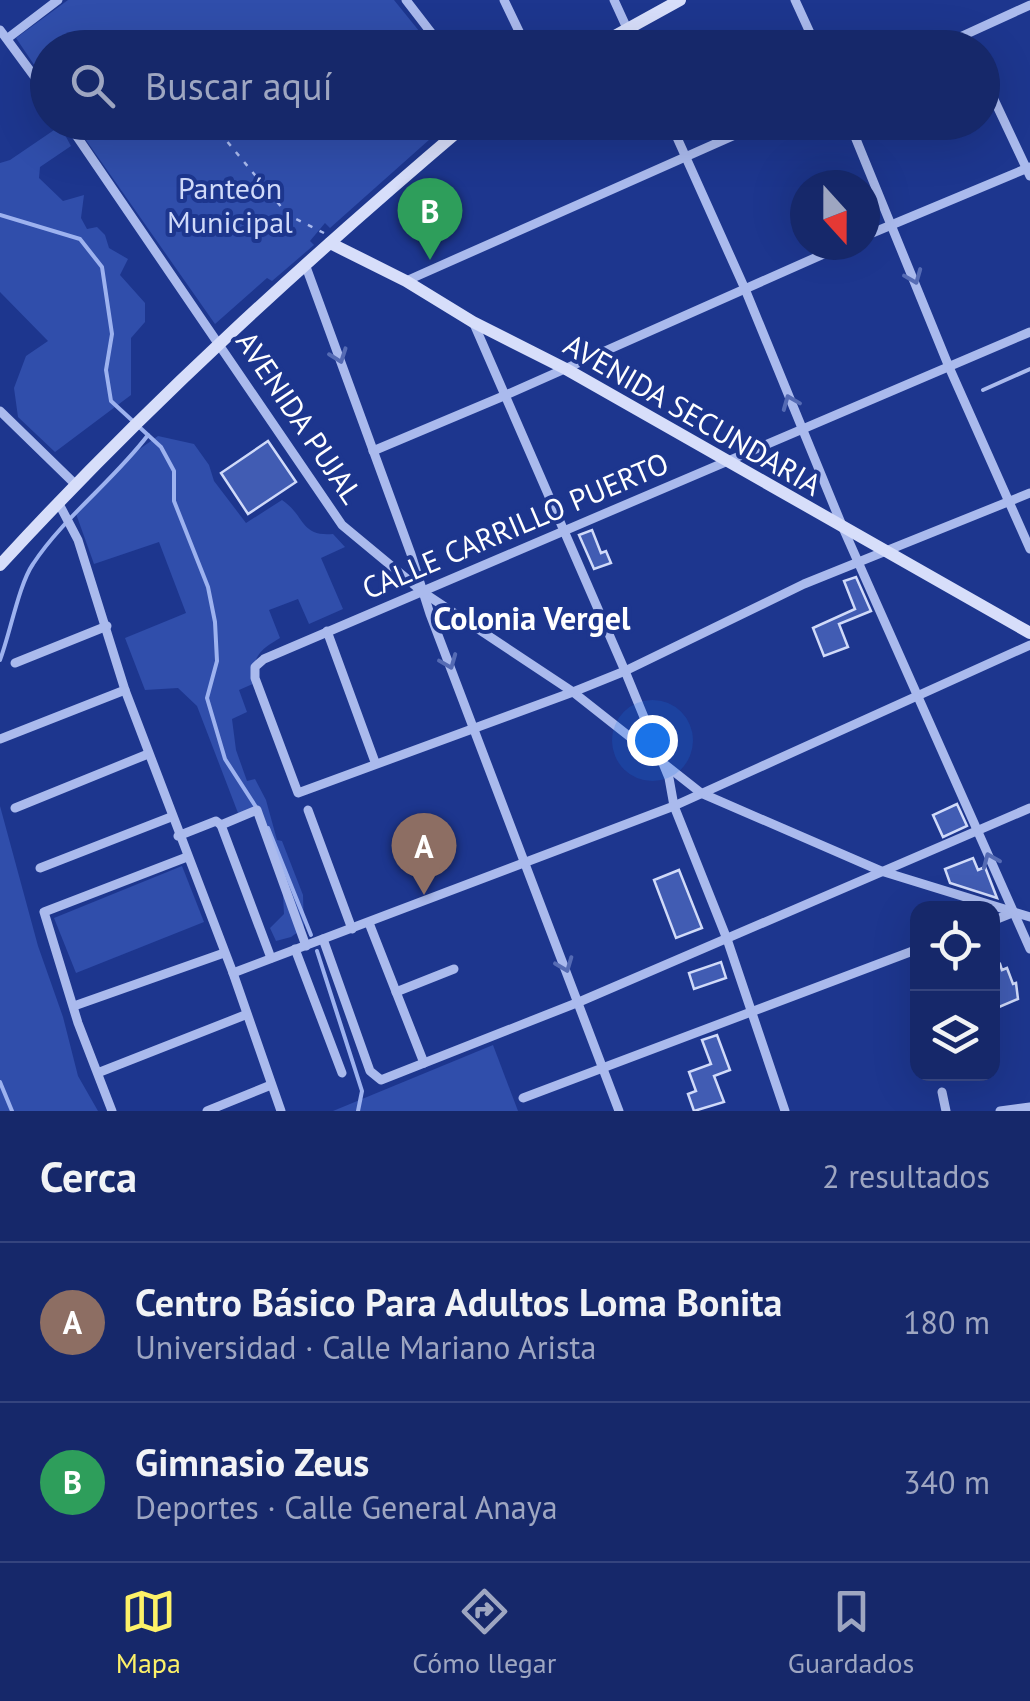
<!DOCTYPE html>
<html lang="es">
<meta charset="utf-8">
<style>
:root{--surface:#16286a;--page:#233472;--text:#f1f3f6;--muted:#9ea6c1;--line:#35447e;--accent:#fdf168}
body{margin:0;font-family:"PT Sans",sans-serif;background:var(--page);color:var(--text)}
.controls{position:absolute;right:30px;bottom:30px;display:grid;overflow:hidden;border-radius:20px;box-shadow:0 10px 40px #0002}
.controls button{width:90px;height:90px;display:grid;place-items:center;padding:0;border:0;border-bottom:2px solid var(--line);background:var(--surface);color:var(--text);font:50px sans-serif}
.compass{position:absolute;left:790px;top:170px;width:90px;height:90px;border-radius:50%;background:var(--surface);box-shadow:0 10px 40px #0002;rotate:159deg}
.you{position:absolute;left:652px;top:740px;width:35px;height:35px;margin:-25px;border:8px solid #fff;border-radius:50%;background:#1a73e8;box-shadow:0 0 0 15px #1a73e833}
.badge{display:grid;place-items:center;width:65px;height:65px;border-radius:50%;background:var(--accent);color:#fff;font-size:32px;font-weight:700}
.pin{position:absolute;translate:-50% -82px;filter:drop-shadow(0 2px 5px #0008)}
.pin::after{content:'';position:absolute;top:52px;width:35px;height:30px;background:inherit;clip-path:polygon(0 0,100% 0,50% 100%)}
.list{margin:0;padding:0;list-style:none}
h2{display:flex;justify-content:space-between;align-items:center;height:130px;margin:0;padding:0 40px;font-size:42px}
h2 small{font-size:32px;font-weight:400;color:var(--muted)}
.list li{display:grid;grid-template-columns:65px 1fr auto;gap:30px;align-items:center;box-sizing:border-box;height:160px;padding:0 40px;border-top:2px solid var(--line)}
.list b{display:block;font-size:38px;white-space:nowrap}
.list p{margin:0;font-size:32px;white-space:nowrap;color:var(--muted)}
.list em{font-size:32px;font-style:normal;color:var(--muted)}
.icon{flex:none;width:55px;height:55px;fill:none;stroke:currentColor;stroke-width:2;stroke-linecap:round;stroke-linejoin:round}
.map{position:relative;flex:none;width:1030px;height:1111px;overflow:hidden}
.search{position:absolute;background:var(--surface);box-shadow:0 10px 40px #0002;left:30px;right:30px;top:30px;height:110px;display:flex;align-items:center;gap:25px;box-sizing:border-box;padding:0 35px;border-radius:55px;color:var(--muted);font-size:38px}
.sheet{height:450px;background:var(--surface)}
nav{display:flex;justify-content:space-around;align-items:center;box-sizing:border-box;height:140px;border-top:2px solid var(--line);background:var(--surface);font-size:28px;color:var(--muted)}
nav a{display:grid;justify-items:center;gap:5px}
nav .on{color:var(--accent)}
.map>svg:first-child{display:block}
.green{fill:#304eab}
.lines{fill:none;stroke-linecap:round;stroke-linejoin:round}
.stream{stroke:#9db2ef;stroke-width:4}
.building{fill:#415cb3;stroke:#d0daf9;stroke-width:2.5}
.path{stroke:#aabaed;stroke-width:2.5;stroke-dasharray:5 8;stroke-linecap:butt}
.lane{stroke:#aabaed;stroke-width:4}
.street{stroke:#aabaed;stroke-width:9}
.secondary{stroke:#d7defa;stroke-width:12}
.oneway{stroke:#556bb4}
.labels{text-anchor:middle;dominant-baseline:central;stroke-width:8;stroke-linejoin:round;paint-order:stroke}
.park-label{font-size:30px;fill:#d0daf9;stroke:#1d368e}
.street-label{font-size:30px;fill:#fff;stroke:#1d368e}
.neighbourhood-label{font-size:32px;font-weight:bold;fill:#fff;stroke:#1d368e}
</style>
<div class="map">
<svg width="1030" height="1111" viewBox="0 0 1030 1111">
<rect width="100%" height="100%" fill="#1d368e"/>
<!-- green -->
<g class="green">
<polygon points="68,0 394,0 432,47 48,48 47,84 16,38"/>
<polygon points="74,123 448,123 330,228 325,223 310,241 314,245 272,281 267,278 215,324"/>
<polygon points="60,126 71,146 40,167 39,178 63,201 84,195 81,218 87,229 97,227 105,235 109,248 128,259 120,275 145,303 145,322 131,338 131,395 55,452 18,417 14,388 26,356 48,341 0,292 0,163 10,160"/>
<path d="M 158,436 L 194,444 L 209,465 L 214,481 L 246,523 L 282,500 C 305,515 300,537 333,534 L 345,547 L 321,558 L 343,609 L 309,624 L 298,599 L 269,610 L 280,638 C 258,651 252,657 255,683 L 239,690 L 247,712 L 232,719 L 236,750 L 247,781 L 255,779 L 266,800 L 277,840 L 282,841 L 303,895 L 304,928 L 291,937 L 276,941 L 270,928 L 284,914 L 282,876 L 254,814 L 238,813 L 197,706 L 178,688 L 145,690 L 125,638 L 186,613 L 159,542 L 94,564 L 75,511 L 134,453 Z"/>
<polygon points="0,806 38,946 63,1017 78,1076 98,1111 0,1111"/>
<polygon points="182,866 204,922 76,973 54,918"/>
<polygon points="493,1045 518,1111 333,1111"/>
</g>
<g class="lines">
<!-- stream -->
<g class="stream">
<polyline points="0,215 80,239 102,267 112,334 106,370 111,401 161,447 174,471 174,501 208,587 215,622 217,661 207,698 225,759 256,807"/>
<path d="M 0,660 C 10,634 19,584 33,564 C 63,518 114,480 148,435"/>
<polyline points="268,828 311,935"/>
<polyline points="317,951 362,1091 358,1111"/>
<polyline points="0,1082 12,1111"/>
</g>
</g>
<!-- building -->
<g class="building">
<polygon points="268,441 296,482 248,514 221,473"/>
<polygon points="592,530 601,553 606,551 611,563 594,569 579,535"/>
<polygon points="856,577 871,611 839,624 848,647 824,656 813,628 855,609 844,581"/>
<polygon points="957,804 967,826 943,837 933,815"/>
<polygon points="973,858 978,870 985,867 997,898 950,883 945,869"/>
<polygon points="679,870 702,928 676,938 654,880"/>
<polygon points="721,962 726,978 694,989 689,973"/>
<polygon points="1000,964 1002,970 1007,968 1013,984 1016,983 1018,999 992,1010 992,992 996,990 992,967"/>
<polygon points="717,1035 730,1070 714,1076 724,1102 694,1111 688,1094 696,1091 689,1072 711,1064 702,1040"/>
</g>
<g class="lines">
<!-- path -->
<polyline class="path" points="211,122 288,215 324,233"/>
<!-- lane -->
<polyline class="lane" points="983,390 1030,369"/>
<!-- street -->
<g class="street">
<polyline points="406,0 443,48"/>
<polyline points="504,0 527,48"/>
<polyline points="614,0 636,48"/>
<polyline points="795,0 817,48"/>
<polyline points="0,30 48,95"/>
<polyline points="8,38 58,0"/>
<polyline points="936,48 1030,5"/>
<polyline points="982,74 1030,176"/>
<polyline points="67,122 342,525 424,593 573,692 701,793 881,871 1030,917"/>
<polyline points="670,122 745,289 843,528 1030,949"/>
<polyline points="849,122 949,367 1030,549"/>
<polyline points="865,236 1030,167"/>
<polyline points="305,264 411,554 430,614 619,1111"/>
<polyline points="406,281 764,122"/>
<polyline points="474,324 625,671 669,778 674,806 727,939 785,1111"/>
<polyline points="1030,332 264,659 255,667 255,678 298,793 573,692 625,671 804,584 1030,493"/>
<polyline points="0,411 75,484"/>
<polyline points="373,451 506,395 844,245"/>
<polyline points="58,502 78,540 125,690 233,973 281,1111"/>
<polyline points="327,631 375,762"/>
<polyline points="15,663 107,626"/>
<polyline points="0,739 125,690"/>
<polyline points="15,808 148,754"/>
<polyline points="308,810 352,929"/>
<polyline points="221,825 271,958"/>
<polyline points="178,836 216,821 221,825 257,810 306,946"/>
<polyline points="40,868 171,817"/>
<polyline points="992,921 1012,913"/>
<polyline points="369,923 424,1063"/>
<polyline points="323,939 370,1071 381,1080 579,1002 1030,808"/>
<polyline points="295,949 342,1073"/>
<polyline points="233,973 674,806 1030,645"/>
<polyline points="396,992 454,969"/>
<polyline points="74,1006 224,953"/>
<polyline points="100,1072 245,1015"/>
<polyline points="942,1092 946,1111"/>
<polyline points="523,1098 918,949"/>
<polyline points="112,1111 78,1023 44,912 187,857"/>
<polyline points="207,1111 271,1085"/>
<polyline points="1000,1111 1030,1107"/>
</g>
<!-- secondary -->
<g class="secondary">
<polyline points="593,48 680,0"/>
<polyline points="330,243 406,281 473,322 566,369 1030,633"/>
<path d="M 0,565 C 146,406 304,262 469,122"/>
</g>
</g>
<!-- one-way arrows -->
<defs><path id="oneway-chevron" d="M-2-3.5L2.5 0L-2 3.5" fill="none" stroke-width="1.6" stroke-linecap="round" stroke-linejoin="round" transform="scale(2.5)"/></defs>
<g class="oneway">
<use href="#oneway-chevron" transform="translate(914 277) rotate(68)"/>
<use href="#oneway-chevron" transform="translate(339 356) rotate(70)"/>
<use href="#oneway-chevron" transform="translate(790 402) rotate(-112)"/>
<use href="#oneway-chevron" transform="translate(449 662) rotate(68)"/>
<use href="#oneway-chevron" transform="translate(990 860) rotate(-113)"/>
<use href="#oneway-chevron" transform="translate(565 965) rotate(69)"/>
</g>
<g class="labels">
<!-- park labels -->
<g class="park-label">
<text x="230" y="187">Panteón<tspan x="230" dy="34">Municipal</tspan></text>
</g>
<!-- street labels -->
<g class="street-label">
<text transform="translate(693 414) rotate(30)">AVENIDA SECUNDARIA</text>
<text transform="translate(300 417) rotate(56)">AVENIDA PUJAL</text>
<text transform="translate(515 525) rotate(-23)">CALLE CARRILLO PUERTO</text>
</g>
<!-- neighbourhood labels -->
<g class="neighbourhood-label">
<text x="532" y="618">Colonia Vergel</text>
</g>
</g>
</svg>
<div class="controls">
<button><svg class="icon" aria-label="locate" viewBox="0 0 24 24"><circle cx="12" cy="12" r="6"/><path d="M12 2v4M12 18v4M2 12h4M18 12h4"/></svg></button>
<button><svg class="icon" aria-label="layers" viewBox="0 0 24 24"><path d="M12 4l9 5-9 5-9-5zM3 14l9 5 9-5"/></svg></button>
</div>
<svg class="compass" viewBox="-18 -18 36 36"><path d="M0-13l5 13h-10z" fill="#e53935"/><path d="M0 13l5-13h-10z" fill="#9ea6c1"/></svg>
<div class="you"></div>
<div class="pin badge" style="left:424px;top:895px;background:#8d6e63">A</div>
<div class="pin badge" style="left:430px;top:260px;background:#2e9e5b">B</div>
<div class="search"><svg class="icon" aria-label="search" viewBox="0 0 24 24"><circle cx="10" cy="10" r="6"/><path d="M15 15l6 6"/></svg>Buscar aquí</div>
</div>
<section class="sheet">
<h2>Cerca<small>2 resultados</small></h2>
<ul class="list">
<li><span class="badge" style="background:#8d6e63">A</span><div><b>Centro Básico Para Adultos Loma Bonita</b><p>Universidad · Calle Mariano Arista</p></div><em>180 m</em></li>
<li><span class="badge" style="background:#2e9e5b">B</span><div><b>Gimnasio Zeus</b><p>Deportes · Calle General Anaya</p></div><em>340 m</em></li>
</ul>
</section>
<nav>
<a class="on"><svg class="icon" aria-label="map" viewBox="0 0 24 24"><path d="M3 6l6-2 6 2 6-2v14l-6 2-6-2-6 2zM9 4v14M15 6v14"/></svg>Mapa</a>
<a><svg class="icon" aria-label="directions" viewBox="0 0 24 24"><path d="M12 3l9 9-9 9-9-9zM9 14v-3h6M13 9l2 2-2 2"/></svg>Cómo llegar</a>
<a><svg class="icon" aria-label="saved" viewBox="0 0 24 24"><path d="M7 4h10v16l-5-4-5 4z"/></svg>Guardados</a>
</nav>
